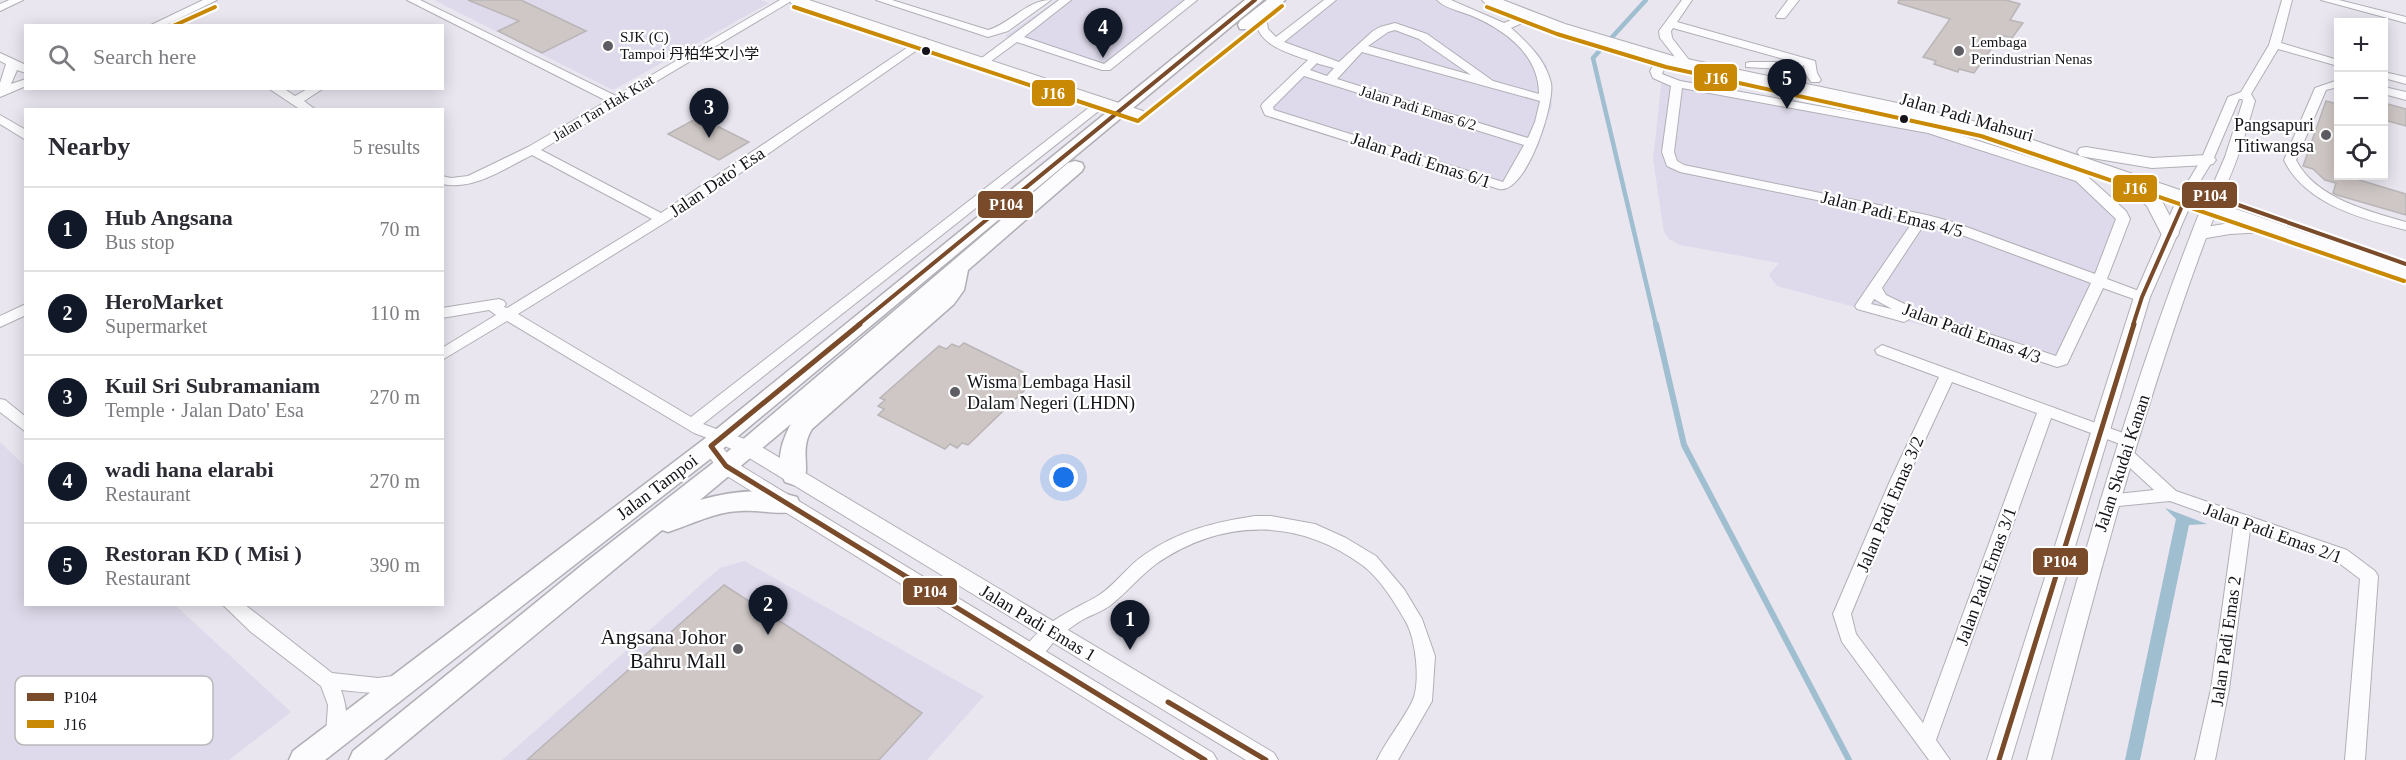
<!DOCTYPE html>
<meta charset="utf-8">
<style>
:root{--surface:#fff;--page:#f2f2f3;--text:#2b2b33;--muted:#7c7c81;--line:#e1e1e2;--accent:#111827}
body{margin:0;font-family:"Times New Roman","Noto Sans SC",serif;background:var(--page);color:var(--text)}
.controls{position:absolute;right:18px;top:18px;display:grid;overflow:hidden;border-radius:0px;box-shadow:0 3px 15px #0003}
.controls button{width:54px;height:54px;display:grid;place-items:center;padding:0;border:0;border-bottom:2px solid var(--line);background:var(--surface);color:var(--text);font:30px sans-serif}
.you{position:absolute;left:1064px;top:478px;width:21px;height:21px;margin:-15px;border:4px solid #fff;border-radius:50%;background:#1a73e8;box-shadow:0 0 0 9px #1a73e833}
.badge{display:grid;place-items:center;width:39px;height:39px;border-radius:50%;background:var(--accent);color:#fff;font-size:20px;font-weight:700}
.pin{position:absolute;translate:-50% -50px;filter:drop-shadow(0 2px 3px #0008)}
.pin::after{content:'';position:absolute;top:32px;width:21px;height:18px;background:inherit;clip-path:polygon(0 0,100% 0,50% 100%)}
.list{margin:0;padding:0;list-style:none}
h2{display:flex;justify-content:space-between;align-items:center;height:78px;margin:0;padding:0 24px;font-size:26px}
h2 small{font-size:20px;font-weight:400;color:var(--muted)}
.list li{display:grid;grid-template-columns:39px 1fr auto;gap:18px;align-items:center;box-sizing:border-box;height:84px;padding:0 24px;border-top:2px solid var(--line)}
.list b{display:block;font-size:22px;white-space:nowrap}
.list p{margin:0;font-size:20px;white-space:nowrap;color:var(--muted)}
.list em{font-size:20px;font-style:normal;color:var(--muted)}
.icon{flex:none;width:33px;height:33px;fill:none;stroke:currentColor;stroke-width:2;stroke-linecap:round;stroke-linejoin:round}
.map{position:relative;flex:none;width:2406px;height:760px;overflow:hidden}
.search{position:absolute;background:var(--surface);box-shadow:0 3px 15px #0003;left:24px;top:24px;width:420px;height:66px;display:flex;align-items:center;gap:15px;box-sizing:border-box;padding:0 21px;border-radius:0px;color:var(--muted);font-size:22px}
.panel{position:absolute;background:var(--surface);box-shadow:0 3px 15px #0003;left:24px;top:108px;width:420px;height:498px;border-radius:0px}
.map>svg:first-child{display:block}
.built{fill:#dedaeb}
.water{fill:#9fbed0}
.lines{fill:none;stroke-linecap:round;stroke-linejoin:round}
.stream-far1{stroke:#9fbed0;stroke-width:4.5}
.stream{stroke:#9fbed0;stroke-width:6}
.building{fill:#cec7c5;stroke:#b9b5b7;stroke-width:1.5}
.minor-casing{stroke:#b1afb6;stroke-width:2}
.tertiary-casing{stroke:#b1afb6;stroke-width:2}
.secondary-casing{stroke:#b1afb6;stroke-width:2}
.primary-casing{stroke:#b1afb6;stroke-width:3}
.minor{fill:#fcfbfd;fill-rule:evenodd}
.tertiary{fill:#fcfbfd;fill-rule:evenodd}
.secondary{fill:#fcfbfd;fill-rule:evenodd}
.primary{fill:#fcfbfd;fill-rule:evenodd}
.bus-1-far1-casing{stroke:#fff;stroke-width:8}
.bus-1-casing{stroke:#fff;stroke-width:10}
.bus-2-casing{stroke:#fff;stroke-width:8}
.bus-1-far1{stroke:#7a4b2a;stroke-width:4}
.bus-1{stroke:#7a4b2a;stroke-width:5}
.bus-2{stroke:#ca8905;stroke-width:4}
.poi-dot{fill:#5f5d64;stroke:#fff;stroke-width:2}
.bus-dot{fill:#151319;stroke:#fff;stroke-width:2}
.labels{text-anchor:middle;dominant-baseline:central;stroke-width:4.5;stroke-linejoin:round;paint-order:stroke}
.far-poi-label{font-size:15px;fill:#151319;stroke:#fff;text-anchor:start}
.far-street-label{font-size:15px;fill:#151319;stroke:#fff}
.street-label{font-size:18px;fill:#151319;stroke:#fff}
.poi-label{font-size:18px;fill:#151319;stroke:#fff;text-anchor:end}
.near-poi-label{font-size:21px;fill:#151319;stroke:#fff;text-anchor:end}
.key{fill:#fff;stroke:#b9b8ba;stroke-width:1.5}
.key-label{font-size:16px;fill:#151319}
.line-badge{stroke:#fff;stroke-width:2}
.badge-label{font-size:16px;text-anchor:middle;font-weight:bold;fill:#fff}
</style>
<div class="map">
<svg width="2406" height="760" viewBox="0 0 2406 760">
<rect width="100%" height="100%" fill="#e9e6f0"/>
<!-- built -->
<g class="built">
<polygon points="434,0 761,0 769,3 613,90"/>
<polygon points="1057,0 1198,0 1111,70 1100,70 1005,36"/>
<polygon points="1323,0 1449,0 1511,29 1539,54 1547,66 1552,106 1539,145 1513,185 1507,189 1501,189 1264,114 1262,106 1308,60 1271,42"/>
<polygon points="1662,76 1939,130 2076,173 2126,213 2129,223 2104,288 2068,363 2053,366 1958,335 1777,286 1769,275 1779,263 1680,245 1669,239 1664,232 1653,160"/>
<polygon points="0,442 25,466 26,604 175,605 291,712 229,760 0,760"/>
<polygon points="744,561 984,696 927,760 502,760 720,568"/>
</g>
<!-- water -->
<polygon class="water" points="2165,508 2207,524 2189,525 2140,760 2125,760 2176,519"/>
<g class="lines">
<!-- stream-far1 -->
<polyline class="stream-far1" points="1646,0 1593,58 1656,325"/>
<!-- stream -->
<polyline class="stream" points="1656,324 1684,445 1849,760"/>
</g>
<!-- building -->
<g class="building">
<polygon points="468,0 521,0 586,31 542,53 498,31 519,21"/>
<polygon points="1899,0 2006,0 2020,4 2010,20 2023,23 2012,38 2001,35 1974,73 1959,69 1958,72 1934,64 1936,61 1923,57 1950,19 1898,3"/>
<polygon points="2326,101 2338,104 2338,176 2346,176 2406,194 2406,215 2337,195 2333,193 2336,183 2325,180 2313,169 2303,166"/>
<polygon points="2384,103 2406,109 2406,126 2384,120"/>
<polygon points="699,117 749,142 719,160 668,134"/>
<polygon points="964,343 1023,372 1019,376 1027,380 1023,383 1029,386 968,445 962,443 957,448 950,444 945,449 878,415 884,409 878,406 885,400 880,398 939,346 946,349 952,344 959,347"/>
<polygon points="724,585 922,713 879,760 527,760"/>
</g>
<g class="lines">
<defs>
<g id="minor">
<polygon points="9,0 23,0 0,11 0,4"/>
<polygon points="203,0 217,0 164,26 149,26"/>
<path d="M 407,0 L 420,0 L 616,96 L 780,0 L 793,0 L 541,150 L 661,213 L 920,39 L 924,38 L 930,41 L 703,199 L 518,314 L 691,417 L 1100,99 L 1104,98 L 1110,102 L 703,424 L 727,433 L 729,437 L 727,441 L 721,443 L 694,433 L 507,321 L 442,360 L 442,348 L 496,315 L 489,310 L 442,318 L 442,308 L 499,299 L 504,301 L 506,304 L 504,307 L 507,308 L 652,219 L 532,155 C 505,168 474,191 442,184 L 442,176 L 451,178 L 468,176 L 528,147 L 607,101 Z"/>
<path d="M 876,0 L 892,0 L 988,30 C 1011,23 1027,0 1051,0 L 1008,31 L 988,37 Z"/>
<polygon points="1059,0 1071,0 1024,37 1104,64 1185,0 1197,0 1110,70 1102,70 1017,42 987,64 979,64 979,60"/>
<path d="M 1324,0 L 1336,0 L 1284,42 L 1339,62 L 1373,31 L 1380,27 L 1395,23 L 1427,34 L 1493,81 L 1539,94 C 1539,54 1504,29 1470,15 C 1459,11 1445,8 1437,0 L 1451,0 L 1504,23 L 1523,15 L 1531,15 L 1531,19 L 1511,28 C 1528,43 1545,59 1551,83 C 1555,104 1526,195 1499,189 L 1265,115 L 1261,106 L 1263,103 L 1308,60 C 1285,52 1252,43 1256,13 L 1261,10 L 1265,11 L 1268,29 L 1276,37 ZM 1395,30 L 1419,39 L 1471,75 L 1368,46 L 1388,32 ZM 1362,52 L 1540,101 L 1535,122 L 1528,138 L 1337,79 ZM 1317,63 L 1319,64 L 1334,68 L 1327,76 L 1310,70 ZM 1304,76 L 1524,145 L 1503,182 L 1274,110 L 1273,107 Z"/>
<polygon points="1682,0 1692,0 1677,22 1815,61 1817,73 1821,80 1819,82 1811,82 1805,73 1804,65 1796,70 1746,67 1746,63 1750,62 1794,62 1673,28 1671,31 1672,38 1693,65 1691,67 1683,67 1660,38 1659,31"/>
<polygon points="1788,0 1799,0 1785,18 1777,18 1776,16"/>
<path d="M 2282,0 L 2292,0 L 2281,43 L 2338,60 L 2338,66 L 2278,49 L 2251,94 L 2255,101 C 2250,118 2229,196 2214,200 L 2208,196 L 2225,157 L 2243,101 L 2242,99 L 2239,99 L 2213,160 L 2196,188 L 2195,191 L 2185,191 L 2184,188 L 2201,160 L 2228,97 L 2241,92 L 2269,45 Z"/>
<polygon points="2321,0 2339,0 2406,17 2406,23"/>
<polygon points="0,53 26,65 26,73 17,70 11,84 26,79 26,86 0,97 0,83 6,64 0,61"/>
<path d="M 1663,55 L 1669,58 L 1662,74 L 1680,81 L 1934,127 L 2086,175 L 2126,211 L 2130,219 L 2107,279 L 2147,294 L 2149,297 L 2142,302 L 2103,288 L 2069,360 L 2067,364 L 2057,367 L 1911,318 L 1904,322 L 1857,309 L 1855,306 L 1857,303 L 1914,220 L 1680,172 L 1667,166 L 1662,152 L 1671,86 L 1653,78 L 1650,71 L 1659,56 ZM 1682,88 L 1928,133 L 2076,181 L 2116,219 L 2095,274 L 1953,222 L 1927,215 L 1684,165 L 1677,161 L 1674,152 ZM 1925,223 L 1943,228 L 2091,283 L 2056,356 L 1919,311 L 1886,295 L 1882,288 ZM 1874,299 L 1892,309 L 1871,304 Z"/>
<polygon points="2384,72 2406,77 2406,84 2384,78"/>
<path d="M 2338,80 L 2338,87 L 2326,90 L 2296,160 C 2315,198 2368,211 2406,222 L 2406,230 C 2362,219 2305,204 2284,160 L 2315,88 Z"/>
<polygon points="2384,87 2406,92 2406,100 2384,94"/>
<polygon points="268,88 283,88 295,96 309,88 324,88 304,101 316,110 301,110"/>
<polygon points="0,115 26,130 26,140 0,124"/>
<polygon points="26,304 26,315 0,327 0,316"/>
<path d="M 1882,345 L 2134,437 L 2136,441 L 2134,445 L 2128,447 L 2051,418 L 1936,740 L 1950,760 L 1929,760 L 1842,642 L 1833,614 L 1890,481 L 1939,377 L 1877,354 L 1875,350 ZM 1952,382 L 2037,413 L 1923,723 L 1856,634 L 1851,614 L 1906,481 Z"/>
<polygon points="0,399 5,400 26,417 26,432 0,412"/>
<polygon points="2124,447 2130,449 2176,491 2347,550 2375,571 2378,576 2365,760 2345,760 2360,579 2335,560 2250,530 2229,689 2215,760 2195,760 2211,689 2234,524 2170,501 2108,507 2102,505 2100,501 2102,497 2108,495 2154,490 2118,457 2116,453 2118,449"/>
<path d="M 1255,516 L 1271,516 L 1315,524 L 1346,538 L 1376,556 L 1404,589 L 1422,619 L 1435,656 L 1432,701 L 1398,760 L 1377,760 C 1387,739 1402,722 1412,702 C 1421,684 1416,640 1406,622 C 1395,603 1380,578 1362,565 C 1297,517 1221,519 1156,564 C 1140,576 1127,592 1112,604 C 1104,611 1093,614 1084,619 C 1075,624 1066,631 1058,637 C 1048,647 1039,666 1024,660 L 1021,655 C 1035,626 1069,612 1096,597 C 1114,587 1126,567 1144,555 C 1178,531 1215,522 1255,516 Z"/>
<path d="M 222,604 L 244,604 L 332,673 L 378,678 L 400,675 L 407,677 L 409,683 L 407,689 C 385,696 363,692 341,690 C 347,706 349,725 342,741 L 335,744 L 328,741 L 326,735 L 328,705 L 321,686 L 251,632 Z"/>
</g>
<g id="tertiary">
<polygon points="790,0 809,0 1143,111 1145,114 1143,117 1133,117 791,3"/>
<polygon points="2190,183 2198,188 2150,297 2011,760 1987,760 2134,297 2182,188"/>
<path d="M 2214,191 L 2222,196 C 2150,380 2100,569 2051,760 L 2027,760 C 2079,569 2132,380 2206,196 Z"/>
<polygon points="721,430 755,443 1274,753 1278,760 1246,760 741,453 720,444 733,461 1213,753 1217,760 1185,760 719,471 702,446 704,441 713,440 712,437 714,432"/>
</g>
<g id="secondary">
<polygon points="1482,0 1503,0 1565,24 1673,56 1907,105 1989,125 2406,267 2406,280 2265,232 2230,234 2201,239 2194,237 2192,233 2194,229 2236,222 2153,193 2163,203 2179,233 2177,237 2163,237 2147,206 2123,186 2125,184 1953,126 1742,82 1626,53 1554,31 1485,3"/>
<polygon points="2086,147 2152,158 2207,155 2213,156 2216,160 2213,164 2207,165 2152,168 2080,156 2077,152 2080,148"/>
</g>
<g id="primary">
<polygon points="1245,0 1263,0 719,452 325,760 289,760 293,751 703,440"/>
<polygon points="1267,0 1285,0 1252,29 1240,29 1238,25 1240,21"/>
<path d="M 1075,161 L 1082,163 L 1084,167 L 1082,171 L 968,270 L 964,290 L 954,304 L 812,429 C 799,450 811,467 803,482 L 794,485 L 785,482 C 775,463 781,442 791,424 L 700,500 C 731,491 766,487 797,497 L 800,504 L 797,511 C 779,516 759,509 740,511 C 714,512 693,524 668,532 L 662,530 L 384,760 L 349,760 L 353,751 L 587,561 L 740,442 L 1068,163 Z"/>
</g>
</defs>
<!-- minor casing -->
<use href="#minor" class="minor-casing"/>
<!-- tertiary casing -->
<use href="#tertiary" class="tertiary-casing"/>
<!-- secondary casing -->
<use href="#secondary" class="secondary-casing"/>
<!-- primary casing -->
<use href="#primary" class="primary-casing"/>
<!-- minor -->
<use href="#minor" class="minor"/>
<!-- tertiary -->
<use href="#tertiary" class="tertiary"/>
<!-- secondary -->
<use href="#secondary" class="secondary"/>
<!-- primary -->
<use href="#primary" class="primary"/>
<defs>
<g id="bus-1-far1">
<polyline points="858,325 1255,0"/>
<polyline points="2133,325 2142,297 2190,188 2406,264"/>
</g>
<g id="bus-1">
<polyline points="860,324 711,446 726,466 1205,760"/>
<polyline points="1168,702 1266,760"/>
<polyline points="1999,760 2134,324"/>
</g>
<g id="bus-2">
<polyline points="794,7 1138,121 1282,6"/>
<polyline points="1487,7 1557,34 1666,67 1981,136 2404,281"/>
<polyline points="173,26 215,7"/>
</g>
</defs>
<!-- bus-1-far1 casing -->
<use href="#bus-1-far1" class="bus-1-far1-casing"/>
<!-- bus-1 casing -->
<use href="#bus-1" class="bus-1-casing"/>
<!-- bus-2 casing -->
<use href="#bus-2" class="bus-2-casing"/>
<!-- bus-1-far1 -->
<use href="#bus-1-far1" class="bus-1-far1"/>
<!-- bus-1 -->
<use href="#bus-1" class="bus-1"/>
<!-- bus-2 -->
<use href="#bus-2" class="bus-2"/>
</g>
<!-- markers -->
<g class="poi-dot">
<circle cx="608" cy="46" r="6"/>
<circle cx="1959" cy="51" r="6"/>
<circle cx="2326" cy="135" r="6"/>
<circle cx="955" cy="392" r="6"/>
<circle cx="738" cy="649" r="6"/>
</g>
<g class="bus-dot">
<circle cx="926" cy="51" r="5"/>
<circle cx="1904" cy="119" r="5"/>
</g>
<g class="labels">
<!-- far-poi labels -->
<g class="far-poi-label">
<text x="620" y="37">SJK (C)<tspan x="620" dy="17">Tampoi 丹柏华文小学</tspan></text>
<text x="1971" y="42">Lembaga<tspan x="1971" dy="17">Perindustrian Nenas</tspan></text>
</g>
<!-- far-street labels -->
<g class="far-street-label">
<text transform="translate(603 108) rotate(-31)">Jalan Tan Hak Kiat</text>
<text transform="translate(1418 108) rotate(17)">Jalan Padi Emas 6/2</text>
</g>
<!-- street labels -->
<g class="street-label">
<text transform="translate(1967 117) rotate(16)">Jalan Padi Mahsuri</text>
<text transform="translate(1421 160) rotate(18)">Jalan Padi Emas 6/1</text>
<text transform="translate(717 182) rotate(-34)">Jalan Dato' Esa</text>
<text transform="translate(1892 214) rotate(14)">Jalan Padi Emas 4/5</text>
<text transform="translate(1972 333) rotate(20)">Jalan Padi Emas 4/3</text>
<text transform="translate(2122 463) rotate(-72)">Jalan Skudai Kanan</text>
<text transform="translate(657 487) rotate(-37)">Jalan Tampoi</text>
<text transform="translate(1890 504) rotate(-67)">Jalan Padi Emas 3/2</text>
<text transform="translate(2273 533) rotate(20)">Jalan Padi Emas 2/1</text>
<text transform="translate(1986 576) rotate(-70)">Jalan Padi Emas 3/1</text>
<text transform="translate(1038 623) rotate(31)">Jalan Padi Emas 1</text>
<text transform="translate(2226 641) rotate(-82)">Jalan Padi Emas 2</text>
</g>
<!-- poi labels -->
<g class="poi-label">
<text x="2314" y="125">Pangsapuri<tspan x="2314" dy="21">Titiwangsa</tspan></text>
<text x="967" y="382" text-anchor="start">Wisma Lembaga Hasil<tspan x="967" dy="21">Dalam Negeri (LHDN)</tspan></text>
</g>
<!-- near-poi labels -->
<g class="near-poi-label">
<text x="726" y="637">Angsana Johor<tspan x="726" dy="24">Bahru Mall</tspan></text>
</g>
</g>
<!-- legend -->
<rect x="15" y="676" width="198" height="69" rx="9" class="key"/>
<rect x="27" y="693" width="27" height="8" fill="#7a4b2a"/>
<rect x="27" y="720" width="27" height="8" fill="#ca8905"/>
<g class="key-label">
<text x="64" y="703">P104</text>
<text x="64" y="730">J16</text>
</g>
<g class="line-badge">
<rect x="1693" y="63" width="45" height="29" rx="6" fill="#ca8905"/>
<rect x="1031" y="79" width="45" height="28" rx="6" fill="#ca8905"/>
<rect x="2112" y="174" width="46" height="29" rx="6" fill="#ca8905"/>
<rect x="2181" y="181" width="57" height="28" rx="6" fill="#7a4b2a"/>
<rect x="977" y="190" width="57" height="29" rx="6" fill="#7a4b2a"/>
<rect x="2032" y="547" width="57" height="29" rx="6" fill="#7a4b2a"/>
<rect x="902" y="577" width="56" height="29" rx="6" fill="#7a4b2a"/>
</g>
<g class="badge-label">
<text x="1716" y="84">J16</text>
<text x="1053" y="99">J16</text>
<text x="2135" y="194">J16</text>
<text x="2210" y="201">P104</text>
<text x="1006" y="210">P104</text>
<text x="2060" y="567">P104</text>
<text x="930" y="597">P104</text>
</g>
</svg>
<div class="controls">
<button>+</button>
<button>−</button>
<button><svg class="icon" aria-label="locate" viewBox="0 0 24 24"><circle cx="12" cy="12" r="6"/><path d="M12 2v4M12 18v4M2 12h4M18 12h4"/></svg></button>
</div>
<div class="you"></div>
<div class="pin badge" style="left:1130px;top:650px">1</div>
<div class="pin badge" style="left:768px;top:635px">2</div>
<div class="pin badge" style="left:709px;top:138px">3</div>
<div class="pin badge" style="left:1103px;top:58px">4</div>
<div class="pin badge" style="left:1787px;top:109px">5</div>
<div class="search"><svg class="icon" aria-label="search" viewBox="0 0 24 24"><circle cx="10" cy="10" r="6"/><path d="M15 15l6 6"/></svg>Search here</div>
<section class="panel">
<h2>Nearby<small>5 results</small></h2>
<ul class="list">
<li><span class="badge">1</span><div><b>Hub Angsana</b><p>Bus stop</p></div><em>70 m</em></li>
<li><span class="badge">2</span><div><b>HeroMarket</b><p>Supermarket</p></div><em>110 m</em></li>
<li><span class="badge">3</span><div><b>Kuil Sri Subramaniam</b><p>Temple · Jalan Dato' Esa</p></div><em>270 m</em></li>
<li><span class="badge">4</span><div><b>wadi hana elarabi</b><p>Restaurant</p></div><em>270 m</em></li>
<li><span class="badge">5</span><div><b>Restoran KD ( Misi )</b><p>Restaurant</p></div><em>390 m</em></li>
</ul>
</section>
</div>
